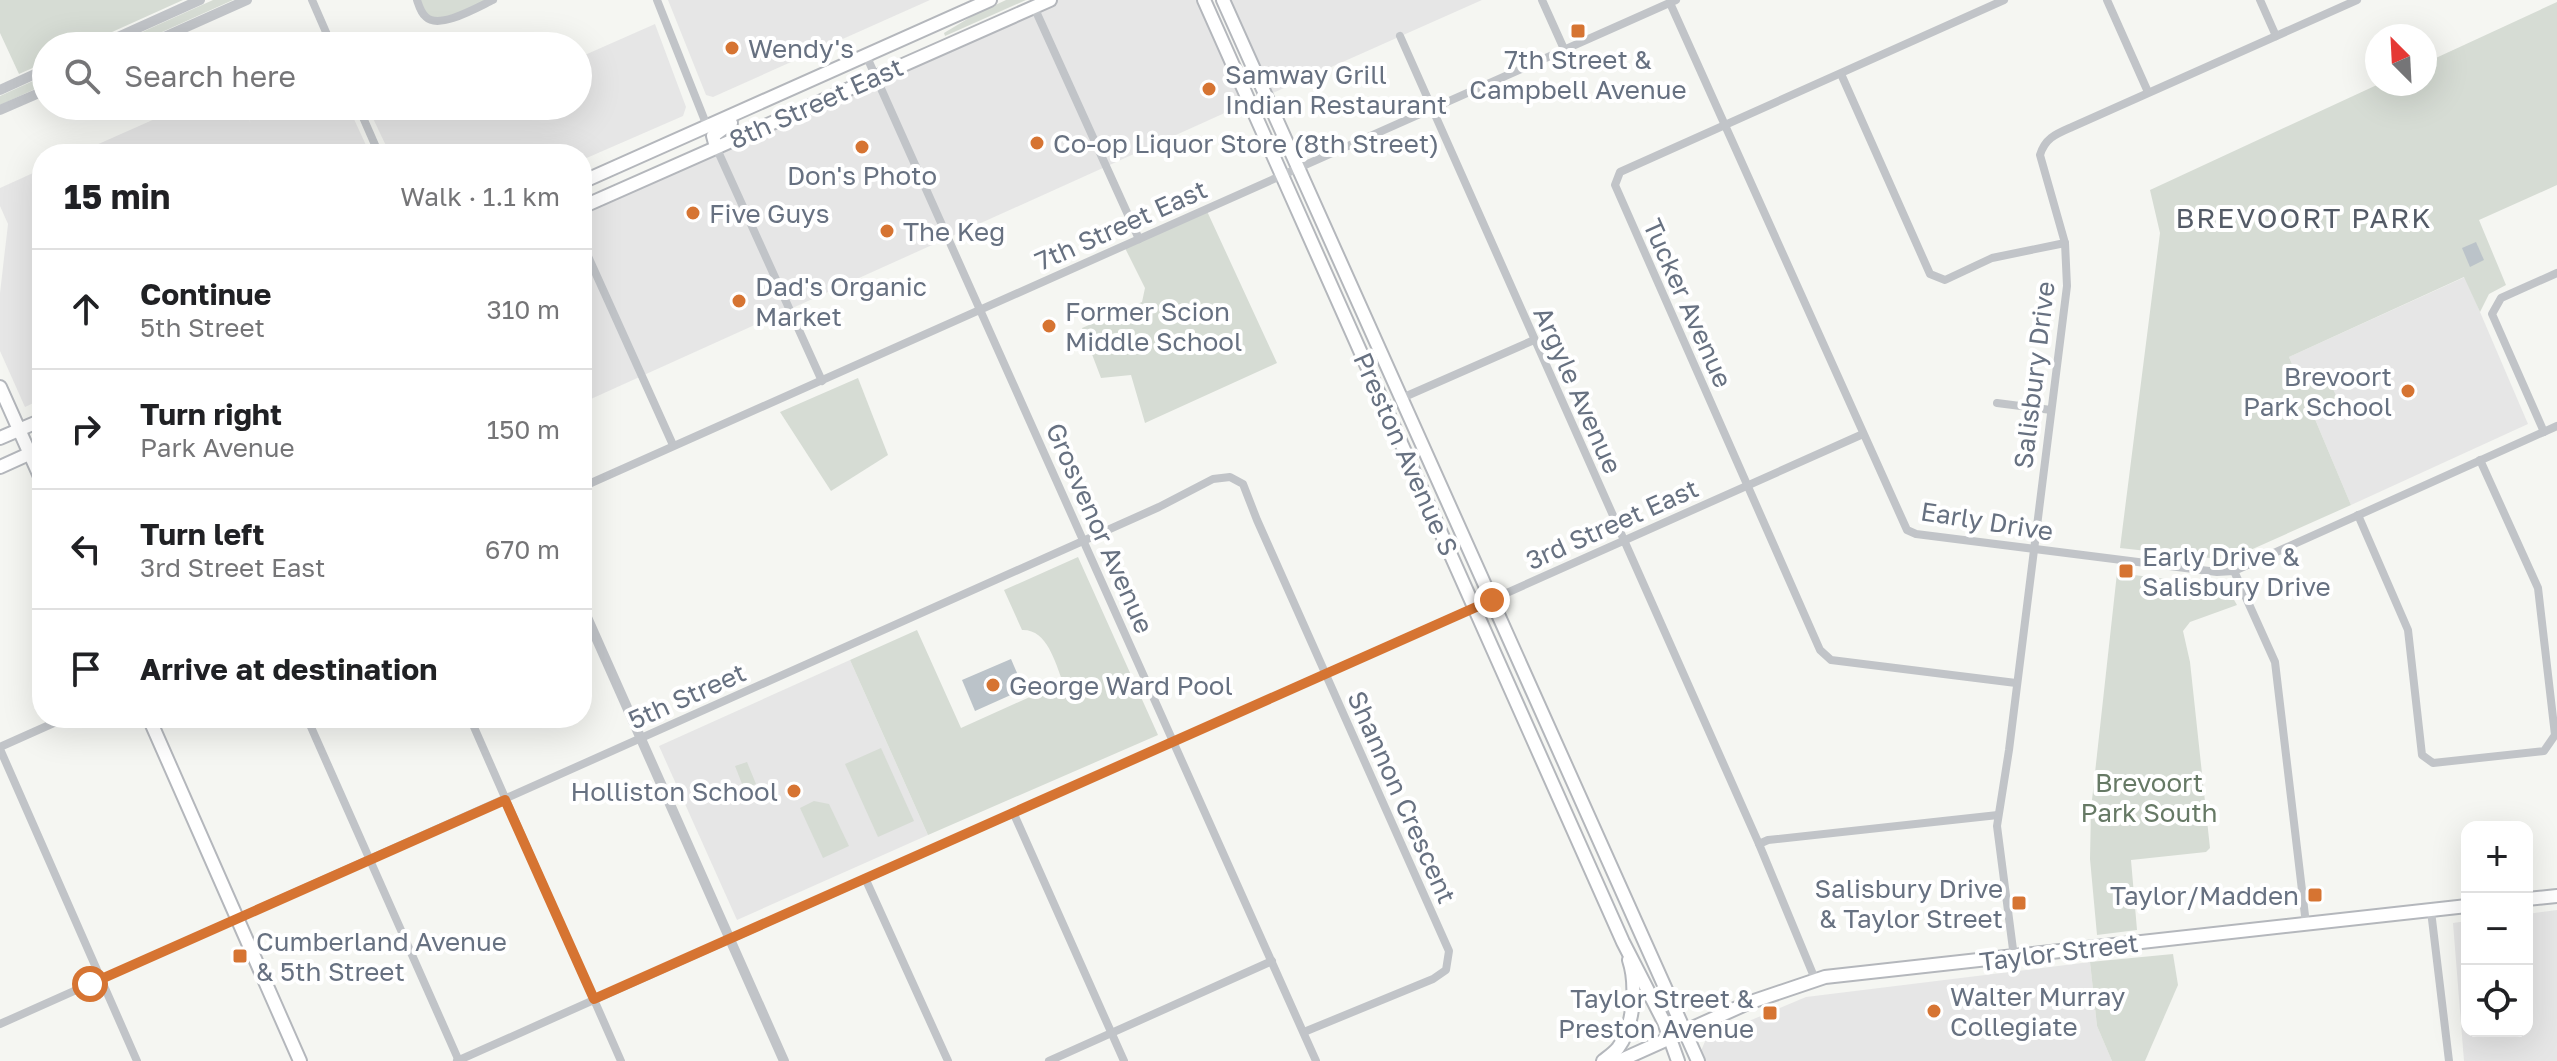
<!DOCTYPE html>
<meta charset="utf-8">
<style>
:root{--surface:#fff;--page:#f2f2f2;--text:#202124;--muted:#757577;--line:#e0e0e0}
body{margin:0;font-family:"Golos Text",sans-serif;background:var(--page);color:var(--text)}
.controls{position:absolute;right:24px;bottom:24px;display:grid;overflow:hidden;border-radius:16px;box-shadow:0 8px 32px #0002}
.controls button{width:72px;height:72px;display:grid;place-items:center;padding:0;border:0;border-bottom:2px solid var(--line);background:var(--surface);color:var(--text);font:40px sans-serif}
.compass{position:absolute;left:2365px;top:24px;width:72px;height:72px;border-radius:50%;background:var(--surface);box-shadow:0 8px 32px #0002;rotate:336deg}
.stop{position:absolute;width:24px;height:24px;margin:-18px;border:6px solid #d67432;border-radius:50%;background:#fff}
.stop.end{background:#d67432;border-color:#fff;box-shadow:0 2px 8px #0008}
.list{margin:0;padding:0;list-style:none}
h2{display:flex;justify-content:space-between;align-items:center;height:104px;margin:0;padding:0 32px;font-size:34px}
h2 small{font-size:26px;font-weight:400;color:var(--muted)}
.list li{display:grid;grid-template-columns:52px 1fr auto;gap:24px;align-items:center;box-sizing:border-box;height:120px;padding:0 32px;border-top:2px solid var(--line)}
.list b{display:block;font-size:30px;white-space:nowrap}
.list p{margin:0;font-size:26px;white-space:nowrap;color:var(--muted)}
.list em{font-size:26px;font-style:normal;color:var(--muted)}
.icon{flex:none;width:44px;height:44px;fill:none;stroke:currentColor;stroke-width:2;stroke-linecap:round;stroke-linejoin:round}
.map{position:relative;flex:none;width:2557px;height:1061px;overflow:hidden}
.search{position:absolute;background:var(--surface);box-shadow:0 8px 32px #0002;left:32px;top:32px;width:560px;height:88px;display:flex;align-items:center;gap:20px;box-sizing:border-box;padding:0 28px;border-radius:44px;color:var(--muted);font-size:30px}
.panel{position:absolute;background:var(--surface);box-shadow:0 8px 32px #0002;left:32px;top:144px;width:560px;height:584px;border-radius:32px}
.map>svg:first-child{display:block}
.built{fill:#e6e6e6}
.green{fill:#d6dcd4}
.water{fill:#bbc3c9}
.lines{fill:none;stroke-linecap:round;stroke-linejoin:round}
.secondary-casing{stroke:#b4b7bc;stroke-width:16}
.minor{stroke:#c1c4c8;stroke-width:8}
.tertiary{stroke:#c1c4c8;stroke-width:10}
.secondary{stroke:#fff;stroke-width:12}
.route{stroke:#d67432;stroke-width:10}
.poi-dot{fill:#d67432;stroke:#fff;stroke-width:3}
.labels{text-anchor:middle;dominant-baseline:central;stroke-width:8;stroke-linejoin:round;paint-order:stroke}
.poi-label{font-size:26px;fill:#677181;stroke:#fff;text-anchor:start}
.street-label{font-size:26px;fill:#677181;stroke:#fff}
.park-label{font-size:26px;fill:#667965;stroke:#fff}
.neighbourhood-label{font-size:28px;letter-spacing:2px;fill:#545b67;stroke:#fff}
</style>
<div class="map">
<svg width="2557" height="1061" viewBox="0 0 2557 1061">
<rect width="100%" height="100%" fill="#f5f6f2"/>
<!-- built -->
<g class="built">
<polygon points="668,0 930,0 713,97 706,95"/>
<polygon points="1050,0 1204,0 1249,102 582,403 582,207"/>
<polygon points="1223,0 1482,0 1266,96"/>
<polygon points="655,24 686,107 683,116 582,160 582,154 390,154 369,110 379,106 453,106 456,112 470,106 578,106 578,58"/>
<polygon points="184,106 243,106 251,124 244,106 348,106 370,154 76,154"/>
<polygon points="42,169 42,399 25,407 0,351 0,293 8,224 0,206 0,188"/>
<polygon points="2465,277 2528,424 2351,505 2289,357"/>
<polygon points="850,660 928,835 737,920 659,746"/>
<polygon points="2557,910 2557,1061 2464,1061 2453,923 2467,921 2467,1031 2527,1031 2527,914"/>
<polygon points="2090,962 2097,1026 2112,1061 1706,1061 1701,1051 1706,1039 1806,997"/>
</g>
<!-- green -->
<g class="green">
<polygon points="0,0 183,0 81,46 46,46 46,62 19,74 0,33"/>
<polygon points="213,0 233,0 131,46 111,46"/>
<polygon points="417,0 493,0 433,22"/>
<polygon points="1006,0 1026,0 945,36 944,33 974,15"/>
<polygon points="2557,2 2557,185 2479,220 2506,285 2489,294 2480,312 2464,277 2289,357 2300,383 2328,378 2337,398 2312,412 2351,505 2228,560 2120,548 2160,233 2150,190 2379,84 2425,84 2425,63"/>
<polygon points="46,75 46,84 0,105 0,96"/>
<polygon points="1206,209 1277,363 1145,423 1131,375 1101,378 1082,328 1142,302 1145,288 1124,246"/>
<polygon points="858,378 888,455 831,491 780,412"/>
<path d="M 1078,557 L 1158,735 L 928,835 L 850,660 L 917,630 L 961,728 L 1063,682 C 1055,662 1047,629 1022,630 L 1004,590 Z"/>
<polygon points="2117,573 2226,586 2237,605 2190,622 2183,631 2190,662 2210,848 2206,852 2131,860 2137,930 2097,935 2090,859 2091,809"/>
<polygon points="881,748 914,821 878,837 845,764"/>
<polygon points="747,762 756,784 744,789 735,766"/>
<polygon points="814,801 829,804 849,846 823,858 800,808"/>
<polygon points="2173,954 2178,985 2145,1061 2112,1061 2097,1026 2090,962"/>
</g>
<!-- water -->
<g class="water">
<polygon points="2476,242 2484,260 2470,267 2462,248"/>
<polygon points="1011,659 1024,689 975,711 962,680"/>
</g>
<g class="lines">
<defs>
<g id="secondary">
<polyline points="1204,0 1623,942 1664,1022 1678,1061"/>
<polyline points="1223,0 1698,1061"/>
<polyline points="716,147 713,136 731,123"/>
<polyline points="582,182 990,0"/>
<polyline points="582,207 1050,0"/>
<polyline points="0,387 42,481"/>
<polyline points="0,438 42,420"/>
<polyline points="0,467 42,448"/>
<polyline points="149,718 300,1061"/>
<polyline points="2527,899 2557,896"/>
<path d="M 1603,1061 C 1608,1057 1614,1053 1618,1048 C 1634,1027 1637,984 1629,960"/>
<polyline points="1619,1061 1748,1003 1825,977 2467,906"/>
</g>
</defs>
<!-- secondary casing -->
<use href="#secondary" class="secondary-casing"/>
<!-- minor -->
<g class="minor">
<polyline points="312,0 332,46"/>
<path d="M 417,0 C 419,6 421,13 426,17 C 439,30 478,7 493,0"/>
<polyline points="657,0 707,126"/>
<polyline points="1542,0 1564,49"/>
<polyline points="2004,0 1620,172 1615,185 1820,650 1831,660 2016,683"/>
<polyline points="2107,0 2148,92"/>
<polyline points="2260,0 2276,36"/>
<polyline points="1670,3 1907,530 1916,534 2217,572 2234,571 2557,426"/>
<polyline points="1034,7 1139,239"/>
<polyline points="1400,36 1759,844 1815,979"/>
<polyline points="866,55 1316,1061"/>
<polyline points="1841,74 1930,274 1945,280 1992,258 2065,243"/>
<polyline points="358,106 379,154"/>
<polyline points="716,147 822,381"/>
<polyline points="582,243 673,445"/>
<polyline points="1402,398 1534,340"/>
<polyline points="1997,403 2051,410"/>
<polyline points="2544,432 2492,314 2501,298 2557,273"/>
<polyline points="582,487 1676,0"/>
<polyline points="2358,515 2408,630 2422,755 2433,763 2544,751 2555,735 2538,588 2480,460"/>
<polyline points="2234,571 2275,662 2306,924"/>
<polyline points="307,718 459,1061"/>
<polyline points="470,718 621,1061"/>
<polyline points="0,747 65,718"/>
<polyline points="0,749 137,1061"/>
<polyline points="1013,812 1124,1061"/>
<polyline points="1759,844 1768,840 1998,815"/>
<polyline points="865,878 948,1061"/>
<polyline points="2431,911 2449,1061"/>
<path d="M 2014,957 L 1997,826 L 2009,750 L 2067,286 L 2065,243 L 2040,155 C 2045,138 2056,134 2072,127 L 2357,0"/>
<polyline points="0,1024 1159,507 1213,479 1230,477 1243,484 1257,520 1449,951 1446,970 1433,979 1304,1032"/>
<polyline points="457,1061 1863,434"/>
<polyline points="1049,1061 1272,961"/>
</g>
<!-- tertiary -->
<g class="tertiary">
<polyline points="98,46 200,0"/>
<polyline points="144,46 247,0"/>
<polyline points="0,90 46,69"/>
<polyline points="0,110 46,90"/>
<polyline points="582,606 784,1061"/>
</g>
<!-- secondary -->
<use href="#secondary" class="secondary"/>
</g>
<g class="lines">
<!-- route -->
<polyline class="route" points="90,984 505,800 594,999 1492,600"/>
</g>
<!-- markers -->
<g class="poi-dot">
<rect x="1570" y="23" width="16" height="16" rx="4"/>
<circle cx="732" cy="48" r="8"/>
<circle cx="1209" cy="89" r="8"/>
<circle cx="1037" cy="143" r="8"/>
<circle cx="862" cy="147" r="8"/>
<circle cx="693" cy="213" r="8"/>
<circle cx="887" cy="231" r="8"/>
<circle cx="739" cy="301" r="8"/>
<circle cx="1049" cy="326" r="8"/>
<circle cx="2408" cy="391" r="8"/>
<rect x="2118" y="563" width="16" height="16" rx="4"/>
<circle cx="993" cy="685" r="8"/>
<circle cx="794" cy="791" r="8"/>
<rect x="2307" y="887" width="16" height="16" rx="4"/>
<rect x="2011" y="895" width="16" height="16" rx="4"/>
<rect x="232" y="948" width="16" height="16" rx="4"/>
<circle cx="1934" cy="1011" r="8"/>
<rect x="1762" y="1005" width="16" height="16" rx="4"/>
</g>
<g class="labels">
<!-- poi labels -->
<g class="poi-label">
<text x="748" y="48">Wendy's</text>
<text x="1578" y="59" text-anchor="middle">7th Street &amp;<tspan x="1578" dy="30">Campbell Avenue</tspan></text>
<text x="1225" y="74">Samway Grill<tspan x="1225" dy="30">Indian Restaurant</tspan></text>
<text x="1053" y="143">Co-op Liquor Store (8th Street)</text>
<text x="862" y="175" text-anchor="middle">Don's Photo</text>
<text x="709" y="213">Five Guys</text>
<text x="903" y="231">The Keg</text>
<text x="755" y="286">Dad's Organic<tspan x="755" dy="30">Market</tspan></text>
<text x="1065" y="311">Former Scion<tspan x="1065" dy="30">Middle School</tspan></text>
<text x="2392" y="376" text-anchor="end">Brevoort<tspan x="2392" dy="30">Park School</tspan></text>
<text x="2142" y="556">Early Drive &amp;<tspan x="2142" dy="30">Salisbury Drive</tspan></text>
<text x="1009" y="685">George Ward Pool</text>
<text x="778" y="791" text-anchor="end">Holliston School</text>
<text x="2003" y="888" text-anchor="end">Salisbury Drive<tspan x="2003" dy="30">&amp; Taylor Street</tspan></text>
<text x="2299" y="895" text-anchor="end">Taylor/Madden</text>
<text x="256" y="941">Cumberland Avenue<tspan x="256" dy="30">&amp; 5th Street</tspan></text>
<text x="1950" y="996">Walter Murray<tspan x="1950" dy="30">Collegiate</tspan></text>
<text x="1754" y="998" text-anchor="end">Taylor Street &amp;<tspan x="1754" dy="30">Preston Avenue</tspan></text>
</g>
<!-- street labels -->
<g class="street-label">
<text transform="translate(816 103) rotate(-24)">8th Street East</text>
<text transform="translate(1121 225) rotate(-24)">7th Street East</text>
<text transform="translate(1688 303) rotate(66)">Tucker Avenue</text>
<text transform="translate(2034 375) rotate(-83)">Salisbury Drive</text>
<text transform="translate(1578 390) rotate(66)">Argyle Avenue</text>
<text transform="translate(1406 454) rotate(66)">Preston Avenue S</text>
<text transform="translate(1987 521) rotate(9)">Early Drive</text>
<text transform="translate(1612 524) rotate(-24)">3rd Street East</text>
<text transform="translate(1100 528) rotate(66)">Grosvenor Avenue</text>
<text transform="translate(687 696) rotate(-24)">5th Street</text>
<text transform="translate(1402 797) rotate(66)">Shannon Crescent</text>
<text transform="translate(2059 952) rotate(-7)">Taylor Street</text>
</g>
<!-- park labels -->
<g class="park-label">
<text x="2149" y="782">Brevoort<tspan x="2149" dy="30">Park South</tspan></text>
</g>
<!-- neighbourhood labels -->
<g class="neighbourhood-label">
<text x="2304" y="217">BREVOORT PARK</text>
</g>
</g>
</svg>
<div class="controls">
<button>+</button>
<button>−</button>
<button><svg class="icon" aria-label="locate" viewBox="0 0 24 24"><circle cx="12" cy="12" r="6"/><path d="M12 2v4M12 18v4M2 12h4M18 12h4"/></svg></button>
</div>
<svg class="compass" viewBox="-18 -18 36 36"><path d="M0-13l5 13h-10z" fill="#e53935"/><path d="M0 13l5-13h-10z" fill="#757577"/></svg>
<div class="stop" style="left:90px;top:984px"></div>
<div class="stop end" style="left:1492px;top:600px"></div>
<div class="search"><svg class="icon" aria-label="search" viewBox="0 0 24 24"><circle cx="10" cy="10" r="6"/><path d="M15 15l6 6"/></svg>Search here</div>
<section class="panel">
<h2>15 min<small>Walk · 1.1 km</small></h2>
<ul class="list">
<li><svg class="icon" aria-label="ahead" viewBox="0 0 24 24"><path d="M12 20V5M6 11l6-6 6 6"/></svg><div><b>Continue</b><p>5th Street</p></div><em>310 m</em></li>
<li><svg class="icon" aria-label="right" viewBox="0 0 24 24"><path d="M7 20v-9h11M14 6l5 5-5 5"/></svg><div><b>Turn right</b><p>Park Avenue</p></div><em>150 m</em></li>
<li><svg class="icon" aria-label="left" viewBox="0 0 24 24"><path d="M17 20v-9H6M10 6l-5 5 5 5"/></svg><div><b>Turn left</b><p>3rd Street East</p></div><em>670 m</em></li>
<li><svg class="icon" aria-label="arrive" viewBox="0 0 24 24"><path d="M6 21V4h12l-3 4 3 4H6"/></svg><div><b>Arrive at destination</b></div></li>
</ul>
</section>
</div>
